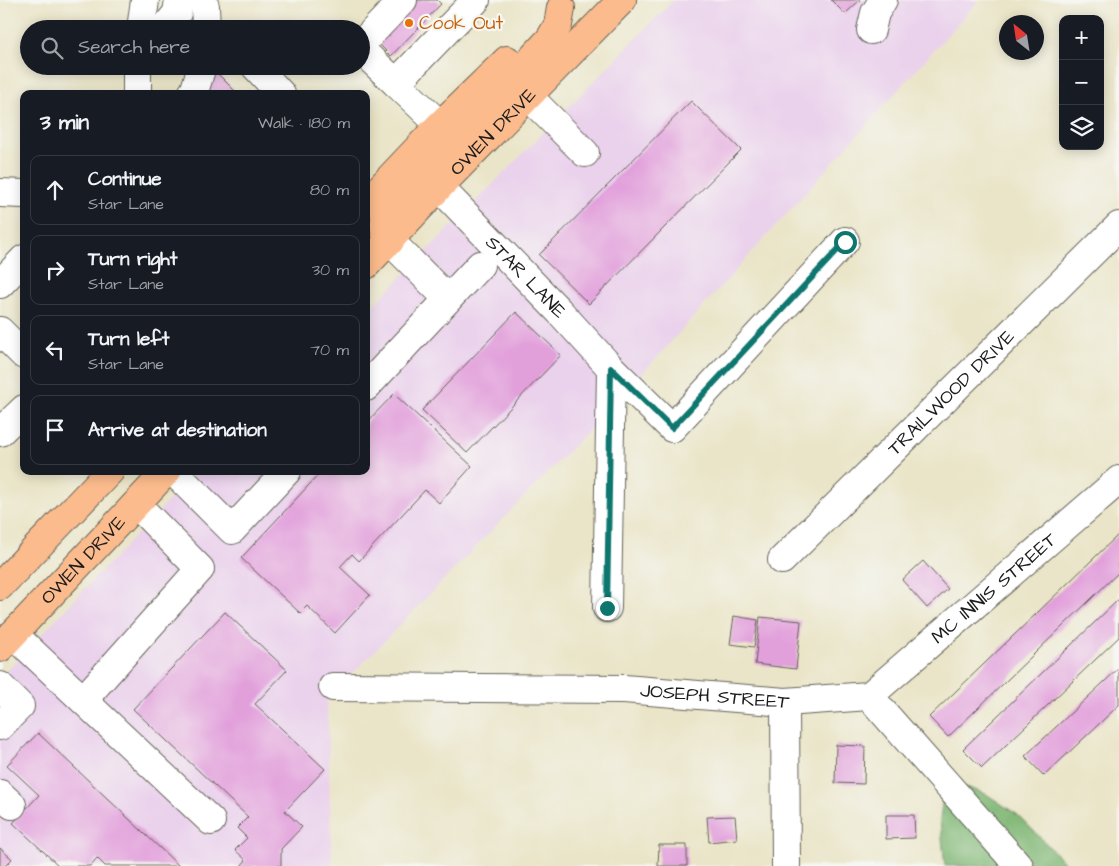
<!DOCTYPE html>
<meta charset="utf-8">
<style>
:root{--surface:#171b24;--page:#242831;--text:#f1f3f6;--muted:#9ea1a6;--line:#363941}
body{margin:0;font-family:"Architects Daughter",sans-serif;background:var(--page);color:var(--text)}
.controls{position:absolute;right:15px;top:15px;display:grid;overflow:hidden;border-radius:10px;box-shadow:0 2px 12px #0003}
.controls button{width:45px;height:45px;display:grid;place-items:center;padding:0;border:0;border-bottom:1px solid var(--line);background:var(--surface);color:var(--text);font:25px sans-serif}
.compass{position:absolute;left:999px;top:15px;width:45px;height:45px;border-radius:50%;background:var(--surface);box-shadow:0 2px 12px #0003;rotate:330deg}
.stop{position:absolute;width:15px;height:15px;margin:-11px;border:4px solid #0f766e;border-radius:50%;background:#fff}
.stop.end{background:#0f766e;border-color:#fff;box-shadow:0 1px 5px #0008}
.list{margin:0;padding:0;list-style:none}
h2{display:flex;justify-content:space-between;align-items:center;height:65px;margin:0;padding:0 20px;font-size:21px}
h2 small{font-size:16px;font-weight:400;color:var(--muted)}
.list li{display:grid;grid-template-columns:32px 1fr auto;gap:15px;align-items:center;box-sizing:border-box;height:70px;margin:0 10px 10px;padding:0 10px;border:1px solid var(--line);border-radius:10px}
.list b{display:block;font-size:19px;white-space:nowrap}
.list p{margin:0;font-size:16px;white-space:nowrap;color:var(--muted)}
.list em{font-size:16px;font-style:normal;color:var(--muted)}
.icon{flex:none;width:28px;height:28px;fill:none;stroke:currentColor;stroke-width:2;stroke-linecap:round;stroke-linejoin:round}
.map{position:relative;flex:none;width:1119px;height:866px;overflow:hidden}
.search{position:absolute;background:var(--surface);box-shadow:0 2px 12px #0003;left:20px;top:20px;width:350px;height:55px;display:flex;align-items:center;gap:12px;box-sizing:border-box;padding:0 18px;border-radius:28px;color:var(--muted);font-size:19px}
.panel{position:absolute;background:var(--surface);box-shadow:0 2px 12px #0003;left:20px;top:90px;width:350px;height:385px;border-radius:10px}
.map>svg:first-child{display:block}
.built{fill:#ead1ec}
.forest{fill:#80b774;stroke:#4e6a48}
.building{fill:#e2a0db}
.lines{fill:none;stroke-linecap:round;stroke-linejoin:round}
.minor-casing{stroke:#646258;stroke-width:30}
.highway-casing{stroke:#646258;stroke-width:30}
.minor{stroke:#fff;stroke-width:28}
.highway{stroke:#fbbb8c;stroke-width:28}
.route{stroke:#0f766e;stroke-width:6}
.food-dot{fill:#e8710a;stroke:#f6f6f2;stroke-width:2}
.labels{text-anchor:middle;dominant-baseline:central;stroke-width:4.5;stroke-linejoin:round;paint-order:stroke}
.food-label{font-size:19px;fill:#c56008;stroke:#f6f6f2;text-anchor:start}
.street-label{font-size:19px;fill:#1c1c1c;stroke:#f6f6f2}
</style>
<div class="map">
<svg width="1119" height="866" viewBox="0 0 1119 866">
<rect width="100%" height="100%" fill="#f6f6f2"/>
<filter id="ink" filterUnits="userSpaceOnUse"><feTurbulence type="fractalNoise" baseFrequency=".02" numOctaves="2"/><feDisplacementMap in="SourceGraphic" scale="10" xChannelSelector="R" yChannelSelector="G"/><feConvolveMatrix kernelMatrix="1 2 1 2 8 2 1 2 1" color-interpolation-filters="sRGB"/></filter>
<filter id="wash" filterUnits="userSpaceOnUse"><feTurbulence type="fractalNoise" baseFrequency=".0096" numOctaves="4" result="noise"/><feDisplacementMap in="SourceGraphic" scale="20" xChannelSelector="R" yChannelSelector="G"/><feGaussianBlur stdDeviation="1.12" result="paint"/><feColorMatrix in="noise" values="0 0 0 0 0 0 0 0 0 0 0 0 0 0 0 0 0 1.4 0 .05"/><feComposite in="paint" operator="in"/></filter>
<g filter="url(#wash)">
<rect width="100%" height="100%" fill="#eae5c8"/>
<!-- built -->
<polygon class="built" points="674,0 979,0 625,393 327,700 332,866 0,866 0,678 197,471 366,471 366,313"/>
<!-- forest -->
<polygon class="forest" points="966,787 986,794 1018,815 1068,866 945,866 940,820 943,795"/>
<g id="blocks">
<!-- building -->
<g class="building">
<polygon points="416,0 437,0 441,4 391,56 377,42"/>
<polygon points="831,0 860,0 845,14"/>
<polygon points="215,71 238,94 202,94"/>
<polygon points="691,101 741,150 589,304 539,255"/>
<polygon points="516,312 561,355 467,453 422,410"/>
<polygon points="394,394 472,466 439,503 425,490 359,561 352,554 340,567 370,595 335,633 307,606 300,613 241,558 322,471 366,471 366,423"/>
<polygon points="1119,534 1119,572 948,737 929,717"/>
<polygon points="923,561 948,589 927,608 902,580"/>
<polygon points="1119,599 1119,637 982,768 963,749"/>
<polygon points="225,612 287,670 255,704 325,769 285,811 302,827 281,849 281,866 241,866 246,860 235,850 247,838 237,828 248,817 133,709"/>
<polygon points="734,616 758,620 754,647 730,644"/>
<polygon points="760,617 801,621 796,669 755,664"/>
<polygon points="1119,668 1119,705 1044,776 1025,756"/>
<polygon points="38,733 179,866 105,866 97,858 90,866 59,866 13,823 39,795 7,765"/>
<polygon points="836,745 865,746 864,784 835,783"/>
<polygon points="886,815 914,815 915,838 886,839"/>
<polygon points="735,816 737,839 709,842 707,817"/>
<polygon points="659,845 687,845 687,866 658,866"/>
<polygon points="0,848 12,859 5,866 0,866"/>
</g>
</g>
</g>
<g filter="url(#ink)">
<use href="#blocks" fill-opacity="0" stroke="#646258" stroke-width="1"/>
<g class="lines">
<defs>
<g id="minor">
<polyline points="201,0 205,6 206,29"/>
<polyline points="141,29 145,0"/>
<polyline points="164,29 177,13 179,0"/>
<polyline points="871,30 875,13 883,0"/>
<polyline points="361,44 403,0"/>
<polyline points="361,50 396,83 476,0"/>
<polyline points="255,66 281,94"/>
<polyline points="396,83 440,125"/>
<polyline points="137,94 137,66"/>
<polyline points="192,94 195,89 202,66"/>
<polyline points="528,96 585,153"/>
<path id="s1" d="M 439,187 L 559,311 L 611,368"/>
<polyline points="0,193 24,194"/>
<polyline points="390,241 448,299"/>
<polyline points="0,284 24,259"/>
<polyline points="0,331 24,355"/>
<polyline points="366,387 480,265"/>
<polyline points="0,432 24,409"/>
<polyline points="173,471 232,530 287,471"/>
<path id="s2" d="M 782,560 L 1119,226"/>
<polyline points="607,608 611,368 672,428 845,241"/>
<polyline points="13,634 211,821"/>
<polyline points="0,686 20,706 0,726"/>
<path id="s3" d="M 333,687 L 624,689 L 785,702 L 869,696"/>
<path id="s4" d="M 869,696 L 1119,480"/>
<polyline points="869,696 1019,866"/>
<polyline points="83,700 200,569 136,504"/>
<polyline points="785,702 786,866"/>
<polyline points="0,794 12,805"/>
</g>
<g id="highway">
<polyline points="366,203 440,125 507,60"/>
<path d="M 390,241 C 381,228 383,220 390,206 L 483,111 L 550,39 L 558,25 L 561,8"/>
<path id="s5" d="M 366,265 L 439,187 L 622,0"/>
<polyline points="0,586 110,471"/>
<path id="s6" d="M 0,648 L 167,471"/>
</g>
</defs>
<!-- minor casing -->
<use href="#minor" class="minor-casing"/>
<!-- highway casing -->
<use href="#highway" class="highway-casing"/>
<!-- minor -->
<use href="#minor" class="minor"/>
<!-- highway -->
<use href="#highway" class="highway"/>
</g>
</g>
<g class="lines" filter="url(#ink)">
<!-- route -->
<polyline class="route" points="607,608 611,368 672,428 845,242"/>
</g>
<!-- markers -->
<circle class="food-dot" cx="409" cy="23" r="5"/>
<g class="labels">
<!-- food labels -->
<g class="food-label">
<text x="419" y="23">Cook Out</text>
</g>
<!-- street labels -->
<g class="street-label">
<text stroke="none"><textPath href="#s5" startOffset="184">OWEN DRIVE</textPath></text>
<text stroke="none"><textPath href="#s1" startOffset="125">STAR LANE</textPath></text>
<text stroke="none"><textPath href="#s2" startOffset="238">TRAILWOOD DRIVE</textPath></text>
<text stroke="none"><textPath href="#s6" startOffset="121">OWEN DRIVE</textPath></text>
<text stroke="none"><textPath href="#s4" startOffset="165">MC INNIS STREET</textPath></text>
<text stroke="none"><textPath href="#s3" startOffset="382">JOSEPH STREET</textPath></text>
</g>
</g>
</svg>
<div class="controls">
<button>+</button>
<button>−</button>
<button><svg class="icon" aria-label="layers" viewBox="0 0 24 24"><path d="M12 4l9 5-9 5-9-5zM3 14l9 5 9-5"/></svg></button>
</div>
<svg class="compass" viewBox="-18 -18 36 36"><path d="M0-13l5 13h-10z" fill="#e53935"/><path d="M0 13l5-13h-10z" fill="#9ea1a6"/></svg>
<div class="stop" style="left:845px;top:242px"></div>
<div class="stop end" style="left:607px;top:608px"></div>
<div class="search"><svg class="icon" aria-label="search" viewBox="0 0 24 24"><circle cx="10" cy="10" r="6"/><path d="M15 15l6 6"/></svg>Search here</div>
<section class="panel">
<h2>3 min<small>Walk · 180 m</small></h2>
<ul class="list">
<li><svg class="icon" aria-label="ahead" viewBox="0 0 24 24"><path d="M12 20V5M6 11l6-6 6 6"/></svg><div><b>Continue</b><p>Star Lane</p></div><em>80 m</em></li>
<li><svg class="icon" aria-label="right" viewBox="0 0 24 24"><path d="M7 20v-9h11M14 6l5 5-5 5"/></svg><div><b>Turn right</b><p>Star Lane</p></div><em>30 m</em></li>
<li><svg class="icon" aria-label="left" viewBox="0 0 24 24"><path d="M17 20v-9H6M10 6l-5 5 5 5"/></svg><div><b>Turn left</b><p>Star Lane</p></div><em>70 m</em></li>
<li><svg class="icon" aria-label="arrive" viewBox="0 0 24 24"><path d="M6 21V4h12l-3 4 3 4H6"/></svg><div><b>Arrive at destination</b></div></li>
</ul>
</section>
</div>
